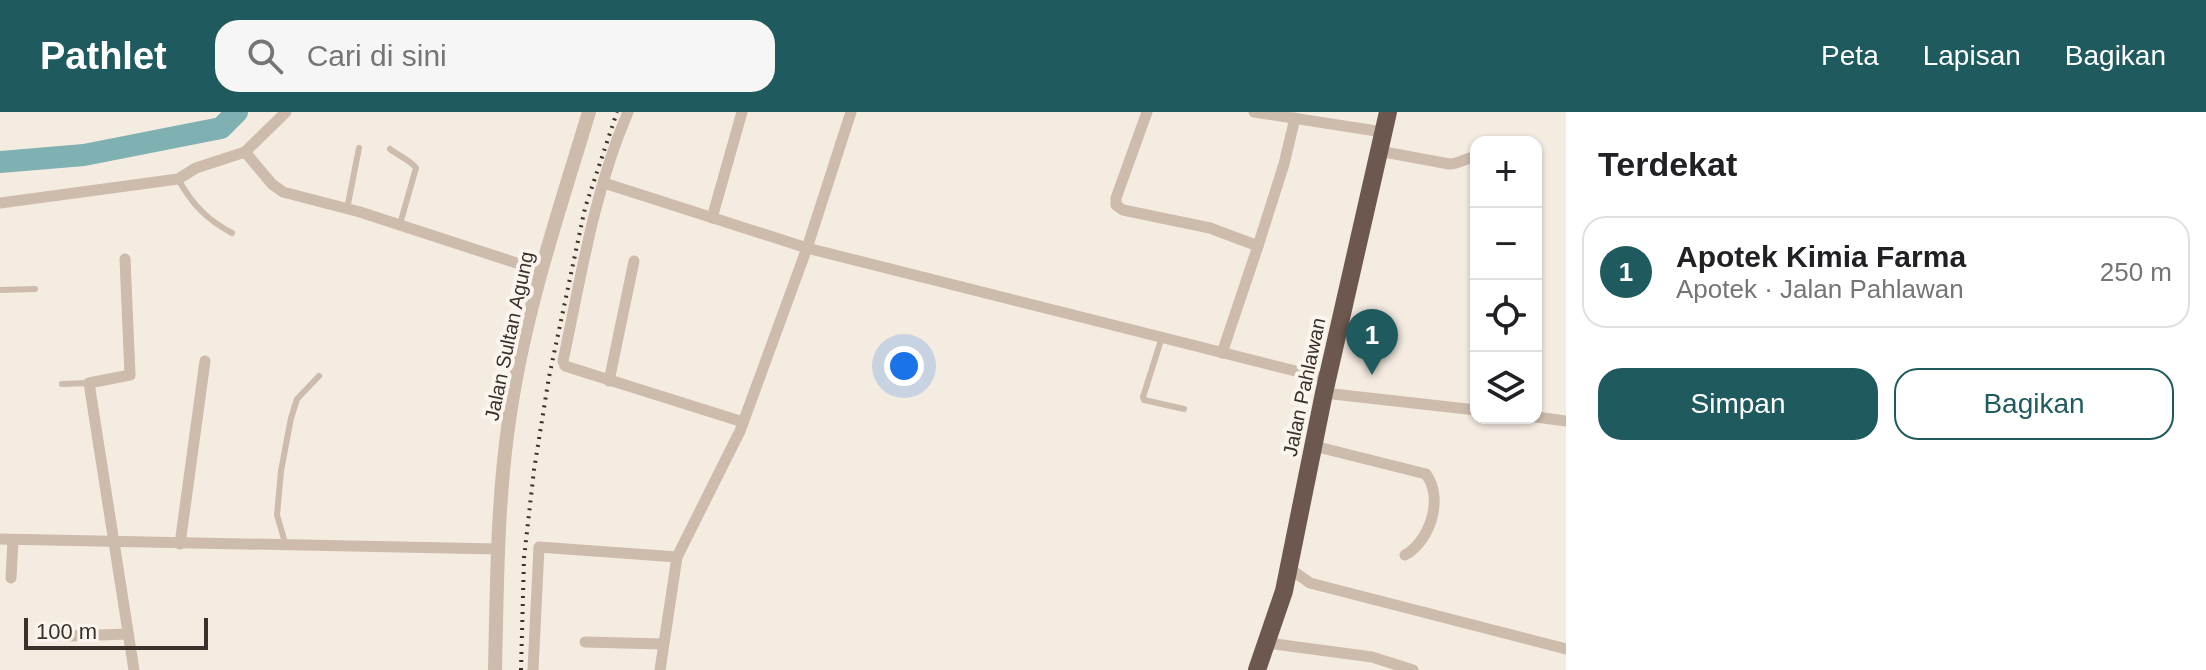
<!DOCTYPE html>
<html lang="id">
<meta charset="utf-8">
<style>
:root{--surface:#fff;--page:#f6f6f6;--text:#202124;--muted:#757577;--line:#e0e0e0;--accent:#1f5a5e}
body{margin:0;font-family:Helvetica,sans-serif;background:var(--page);color:var(--text)}
.controls{position:absolute;right:24px;top:24px;display:grid;overflow:hidden;border-radius:16px;box-shadow:0 2px 6px #0004}
.controls button{width:72px;height:72px;display:grid;place-items:center;padding:0;border:0;border-bottom:2px solid var(--line);background:var(--surface);color:var(--text);font:40px sans-serif}
.scale{position:absolute;left:24px;bottom:20px;width:184px;box-sizing:border-box;padding-left:8px;border:4px solid #3b302b;border-top:0;font-size:22px;line-height:28px;white-space:nowrap;color:#3b302b;-webkit-text-stroke:6px #fbf5ee;paint-order:stroke}
.you{position:absolute;left:904px;top:254px;width:28px;height:28px;margin:-20px;border:6px solid #fff;border-radius:50%;background:#1a73e8;box-shadow:0 0 0 12px #1a73e833}
.badge{display:grid;place-items:center;width:52px;height:52px;border-radius:50%;background:var(--accent);color:#fff;font-size:26px;font-weight:700}
.pin{position:absolute;translate:-50% -66px;filter:drop-shadow(0 2px 4px #0008)}
.pin::after{content:'';position:absolute;top:42px;width:28px;height:24px;background:inherit;clip-path:polygon(0 0,100% 0,50% 100%)}
.list{margin:0;padding:0;list-style:none}
h2{display:flex;justify-content:space-between;align-items:center;height:104px;margin:0;padding:0 32px;font-size:34px}
h2 small{font-size:26px;font-weight:400;color:var(--muted)}
.list li{display:grid;grid-template-columns:52px 1fr auto;gap:24px;align-items:center;box-sizing:border-box;height:112px;margin:0 16px 16px;padding:0 16px;border:2px solid var(--line);border-radius:24px}
.list b{display:block;font-size:30px;white-space:nowrap}
.list p{margin:0;font-size:26px;white-space:nowrap;color:var(--muted)}
.list em{font-size:26px;font-style:normal;color:var(--muted)}
.actions{display:flex;gap:16px;padding:24px 32px}
.actions a{flex:1;padding:18px 0;border:2px solid var(--accent);border-radius:24px;text-align:center;font-size:28px;color:var(--accent)}
.actions .main{background:var(--accent);color:#fff}
.icon{flex:none;width:44px;height:44px;fill:none;stroke:currentColor;stroke-width:2;stroke-linecap:round;stroke-linejoin:round}
.map{position:relative;flex:none;width:1566px;height:558px;overflow:hidden}
header{display:flex;align-items:center;gap:48px;box-sizing:border-box;height:112px;padding:0 40px;background:var(--accent);color:#fff}
header strong{font-size:38px}
nav{display:flex;gap:44px;margin-inline-start:auto;font-size:28px}
.search{width:560px;height:72px;background:var(--page);display:flex;align-items:center;gap:20px;box-sizing:border-box;padding:0 28px;border-radius:24px;color:var(--muted);font-size:30px}
main{display:flex}
aside{flex:1;background:var(--surface)}
.map>svg:first-child{display:block}
.lines{fill:none;stroke-linecap:round;stroke-linejoin:round}
.river{stroke:#7fb0b2;stroke-width:22}
.service{stroke:#cdbbac;stroke-width:6}
.minor{stroke:#cdbbac;stroke-width:11}
.tertiary{stroke:#cdbbac;stroke-width:14}
.trunk{stroke:#6c584f;stroke-width:18}
.rail{stroke:#3b302b;stroke-width:4;stroke-dasharray:2 6;stroke-linecap:butt}
.labels{text-anchor:middle;dominant-baseline:central;stroke-width:8;stroke-linejoin:round;paint-order:stroke}
.street-label{font-size:20px;fill:#3b302b;stroke:#fbf5ee}
</style>
<header>
<strong>Pathlet</strong>
<div class="search"><svg class="icon" aria-label="search" viewBox="0 0 24 24"><circle cx="10" cy="10" r="6"/><path d="M15 15l6 6"/></svg>Cari di sini</div>
<nav><a>Peta</a><a>Lapisan</a><a>Bagikan</a></nav>
</header>
<main>
<div class="map">
<svg width="1566" height="558" viewBox="0 0 1566 558">
<rect width="100%" height="100%" fill="#f4ebe1"/>
<g class="lines">
<!-- river -->
<polyline class="river" points="0,50 84,43 221,16 237,0"/>
<!-- service -->
<g class="service">
<path d="M 390,37 C 396,42 413,50 416,56 L 400,112"/>
<path d="M 178,67 C 192,92 207,108 232,121"/>
<polyline points="347,97 359,36"/>
<polyline points="0,178 35,177"/>
<polyline points="1162,225 1143,285 1144,288 1184,297"/>
<polyline points="62,272 89,271"/>
<polyline points="286,434 277,403 281,359 291,306 297,287 319,264"/>
</g>
<!-- minor -->
<g class="minor">
<path d="M 628,0 C 594,79 581,165 563,249 L 565,254 L 743,310"/>
<polyline points="1147,0 1116,86 1116,93 1123,98 1210,116 1258,134 1284,52 1295,6"/>
<polyline points="1254,0 1383,20"/>
<path d="M 1379,39 L 1449,52 C 1460,52 1466,45 1476,45"/>
<polyline points="245,40 272,72 283,80 360,100 541,159"/>
<polyline points="604,71 807,136 1327,267"/>
<polyline points="0,91 178,67 196,56 245,40 286,0"/>
<polyline points="712,106 742,0"/>
<polyline points="125,147 130,263 89,271 134,558"/>
<polyline points="1222,241 1258,134"/>
<polyline points="609,269 634,149"/>
<polyline points="1324,281 1476,298"/>
<polyline points="1536,305 1566,309"/>
<path d="M 1314,334 L 1426,362 C 1444,387 1430,429 1405,443"/>
<polyline points="0,427 498,437"/>
<polyline points="180,432 205,249"/>
<polyline points="1289,456 1310,471 1566,537"/>
<polyline points="11,466 13,428"/>
<polyline points="69,524 128,522"/>
<polyline points="585,530 663,532"/>
<polyline points="1267,531 1372,545 1413,558"/>
<polyline points="533,558 539,435 677,445"/>
<polyline points="660,558 677,445 740,319 807,136 851,0"/>
</g>
<!-- tertiary -->
<path class="tertiary" d="M 495,558 C 497,473 497,386 510,302 C 525,199 559,99 589,0"/>
<!-- trunk -->
<polyline class="trunk" points="1257,558 1284,479 1324,281 1388,0"/>
<!-- rail -->
<polyline class="rail" points="521,558 524,446 534,358 549,265 585,96 617,0"/>
</g>
<g class="labels">
<!-- street labels -->
<g class="street-label">
<text transform="translate(509 224) rotate(-78)">Jalan Sultan Agung</text>
<text transform="translate(1304 275) rotate(-78)">Jalan Pahlawan</text>
</g>
</g>
</svg>
<div class="controls">
<button>+</button>
<button>−</button>
<button><svg class="icon" aria-label="locate" viewBox="0 0 24 24"><circle cx="12" cy="12" r="6"/><path d="M12 2v4M12 18v4M2 12h4M18 12h4"/></svg></button>
<button><svg class="icon" aria-label="layers" viewBox="0 0 24 24"><path d="M12 4l9 5-9 5-9-5zM3 14l9 5 9-5"/></svg></button>
</div>
<div class="scale">100 m</div>
<div class="you"></div>
<div class="pin badge" style="left:1372px;top:263px">1</div>
</div>
<aside>
<h2>Terdekat<small></small></h2>
<ul class="list">
<li><span class="badge">1</span><div><b>Apotek Kimia Farma</b><p>Apotek · Jalan Pahlawan</p></div><em>250 m</em></li>
</ul>
<div class="actions"><a class="main">Simpan</a><a>Bagikan</a></div>
</aside>
</main>
